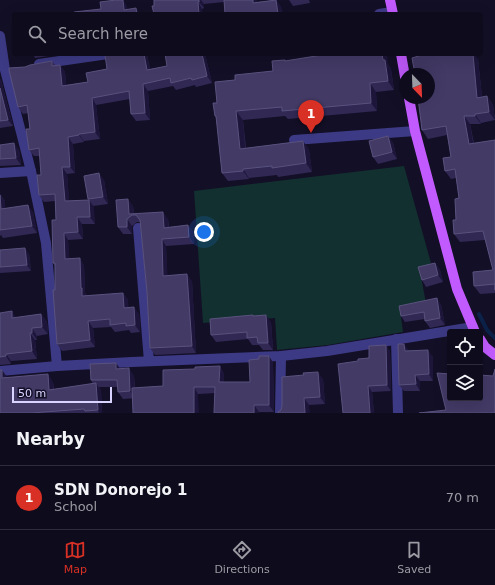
<!DOCTYPE html>
<style>
:root{--surface:#0e0b1c;--page:#1c1929;--text:#f1f3f6;--muted:#9b9ba3;--line:#2e2b3b;--accent:#d93025}
body{margin:0;font-family:"DejaVu Sans",sans-serif;background:var(--page);color:var(--text)}
.controls{position:absolute;right:12px;bottom:12px;display:grid;overflow:hidden;border-radius:4px;box-shadow:0 4px 16px #0002}
.controls button{width:36px;height:36px;display:grid;place-items:center;padding:0;border:0;border-bottom:1px solid var(--line);background:var(--surface);color:var(--text);font:20px sans-serif}
.compass{position:absolute;left:399px;top:68px;width:36px;height:36px;border-radius:50%;background:var(--surface);box-shadow:0 4px 16px #0002;rotate:157deg}
.scale{position:absolute;left:12px;bottom:10px;width:100px;box-sizing:border-box;padding-left:4px;border:2px solid #d9d4ff;border-top:0;font-size:11px;line-height:14px;white-space:nowrap;color:#d9d4ff;-webkit-text-stroke:3px #130f26;paint-order:stroke}
.you{position:absolute;left:204px;top:232px;width:14px;height:14px;margin:-10px;border:3px solid #fff;border-radius:50%;background:#1a73e8;box-shadow:0 0 0 6px #1a73e833}
.badge{display:grid;place-items:center;width:26px;height:26px;border-radius:50%;background:var(--accent);color:#fff;font-size:13px;font-weight:700}
.pin{position:absolute;translate:-50% -33px;filter:drop-shadow(0 1px 2px #0008)}
.pin::after{content:'';position:absolute;top:21px;width:14px;height:12px;background:inherit;clip-path:polygon(0 0,100% 0,50% 100%)}
.list{margin:0;padding:0;list-style:none}
h2{display:flex;justify-content:space-between;align-items:center;height:52px;margin:0;padding:0 16px;font-size:17px}
h2 small{font-size:13px;font-weight:400;color:var(--muted)}
.list li{display:grid;grid-template-columns:26px 1fr auto;gap:12px;align-items:center;box-sizing:border-box;height:64px;padding:0 16px;border-top:1px solid var(--line)}
.list b{display:block;font-size:15px;white-space:nowrap}
.list p{margin:0;font-size:13px;white-space:nowrap;color:var(--muted)}
.list em{font-size:13px;font-style:normal;color:var(--muted)}
.icon{flex:none;width:22px;height:22px;fill:none;stroke:currentColor;stroke-width:2;stroke-linecap:round;stroke-linejoin:round}
.map{position:relative;flex:none;width:495px;height:413px;overflow:hidden}
.search{position:absolute;background:var(--surface);box-shadow:0 4px 16px #0002;left:12px;right:12px;top:12px;height:44px;display:flex;align-items:center;gap:10px;box-sizing:border-box;padding:0 14px;border-radius:4px;color:var(--muted);font-size:15px}
.sheet{height:116px;background:var(--surface)}
nav{display:flex;justify-content:space-around;align-items:center;box-sizing:border-box;height:56px;border-top:1px solid var(--line);background:var(--surface);font-size:11px;color:var(--muted)}
nav a{display:grid;justify-items:center;gap:2px}
nav .on{color:var(--accent)}
.map>svg:first-child{display:block}
.green{fill:#12302f}
.lines{fill:none;stroke-linecap:round;stroke-linejoin:round}
.stream{stroke:#0c2248;stroke-width:4}
.minor{stroke:#3d3a85;stroke-width:10}
.major{stroke:#c25bff;stroke-width:10}
.wall{fill:#312854}
.shaded-wall{fill:#1d163a}
.building{fill:#433a66;stroke:#5a527e}
</style>
<div class="map">
<svg width="495" height="413" viewBox="0 0 495 413">
<rect width="100%" height="100%" fill="#130f26"/>
<!-- green -->
<polygon class="green" points="404,166 431,263 420,271 426,303 400,309 403,332 328,345 277,350 275,318 203,323 194,191"/>
<g class="lines">
<!-- stream -->
<polyline class="stream" points="479,314 487,330 495,338"/>
<!-- minor -->
<g class="minor">
<polyline points="379,14 392,12"/>
<polyline points="0,36 5,70 31,171 46,243 57,366"/>
<polyline points="39,64 108,54"/>
<polyline points="294,140 415,131"/>
<polyline points="0,173 31,171"/>
<polyline points="138,228 149,361"/>
<polyline points="396,339 398,413"/>
<polyline points="0,371 57,366 132,362 281,356 327,351 473,327"/>
<polyline points="280,413 281,356"/>
</g>
<!-- major -->
<g class="major">
<polyline points="390,0 393,14"/>
<polyline points="401,54 405,77"/>
<polyline points="409,98 415,131 457,289 475,332"/>
<polyline points="480,339 485,347 495,355"/>
</g>
</g>
<!-- wall -->
<g class="wall">
<polygon points="154,0 257,0 257,2 276,0 281,7 282,14 225,14 224,2 204,4 204,8 202,9 154,6"/>
<polygon points="289,0 309,0 310,3 293,6"/>
<polygon points="33,54 55,54 55,55 35,58"/>
<polygon points="106,54 147,54 150,69 167,66 205,54 212,83 196,87 195,85 176,90 173,86 148,91 150,120 136,121 131,114 130,99 96,105 100,139 84,141 84,142 73,144 75,173 67,174 69,201 88,200 88,199 104,180 108,204 93,206 95,224 82,224 83,239 68,240 69,258 84,265 85,293 87,296 123,293 128,300 128,308 139,314 140,332 131,333 129,330 115,332 111,327 93,328 95,347 62,351 57,344 55,290 55,266 53,263 56,220 55,201 44,202 39,195 41,175 40,156 34,156 29,150 30,129 28,113 23,114 18,107 25,67 52,61 55,65 60,65 65,72 66,85 88,82 107,69"/>
<polygon points="478,59 482,97 487,96 493,105 495,119 495,120 481,123 481,124 470,124 474,143 495,140 495,293 480,294 474,286 493,270 485,240 460,242 454,234 456,220 459,198 456,178 451,179 445,171 451,157 447,135 428,139 422,130"/>
<polygon points="285,60 286,61 388,64 391,69 394,90 376,92 377,111 288,119 285,116 243,120 246,148 303,141 309,150 312,172 278,177 277,175 249,178 249,179 228,181 222,173 216,118 215,116 235,80 273,71"/>
<polygon points="0,79 1,80 13,126 0,128"/>
<polygon points="388,136 393,143 397,159 378,164 373,157"/>
<polygon points="0,145 19,150 21,165 0,166"/>
<polygon points="0,194 5,201 5,208 33,212 37,233 3,238 1,235 0,236"/>
<polygon points="133,206 134,214 168,219 169,227 188,225 193,232 194,244 166,246 167,276 192,281 196,353 155,355 150,348 147,292 140,222 137,222 132,226 132,234 123,234 118,227"/>
<polygon points="0,250 29,254 31,271 0,273"/>
<polygon points="435,263 440,270 443,282 426,287 422,280"/>
<polygon points="437,298 441,305 445,325 430,328 425,321 425,319 405,322 401,316"/>
<polygon points="0,313 16,318 41,314 47,322 48,334 37,336 37,340 35,340 37,359 11,361 11,364 0,365"/>
<polygon points="253,315 254,316 271,322 273,350 263,350 259,345 252,345 248,339 216,342 211,335"/>
<polygon points="409,350 409,351 433,357 433,381 420,381 420,391 404,391 399,385"/>
<polygon points="390,351 391,391 372,392 374,413 358,361"/>
<polygon points="269,356 273,363 274,412 259,412 259,413 214,413 215,393 123,399 118,392 117,387 99,387 101,391 102,413 0,413 7,377 7,378 53,382 54,389 93,384 91,380 120,369 134,376 135,388 163,386 224,373 224,382 250,382 259,359"/>
<polygon points="323,379 325,404 309,405 278,413"/>
</g>
<!-- shaded-wall -->
<g class="shaded-wall">
<polygon points="123,0 127,6 128,14 124,10"/>
<polygon points="199,0 201,0 204,4 204,8 199,2"/>
<polygon points="253,0 257,0 258,10 253,3"/>
<polygon points="276,0 281,7 282,14 278,14"/>
<polygon points="198,2 202,9 203,14 199,14"/>
<polygon points="136,8 140,14 137,14"/>
<polygon points="144,54 147,54 151,77 147,70"/>
<polygon points="202,54 205,54 212,83 207,76"/>
<polygon points="382,54 387,54 388,64 391,69 394,90 388,81"/>
<polygon points="473,54 474,54 478,59 483,106 477,98"/>
<polygon points="60,65 65,72 67,92 62,86"/>
<polygon points="0,79 1,80 13,126 8,120 0,88"/>
<polygon points="370,83 376,92 377,111 371,103"/>
<polygon points="143,84 148,91 150,120 145,113"/>
<polygon points="487,96 493,105 495,120 489,112"/>
<polygon points="92,98 96,105 100,139 95,132"/>
<polygon points="236,111 243,120 246,158 240,149"/>
<polygon points="475,114 481,123 481,124 475,116"/>
<polygon points="464,116 470,124 475,153 469,144"/>
<polygon points="79,134 84,141 84,142 79,135"/>
<polygon points="388,136 393,143 397,159 392,152"/>
<polygon points="68,137 73,144 75,173 70,167"/>
<polygon points="303,141 309,150 312,172 306,163"/>
<polygon points="14,143 19,150 21,165 16,158"/>
<polygon points="62,167 67,174 70,208 65,201"/>
<polygon points="243,169 249,178 249,179 243,171"/>
<polygon points="99,173 104,180 108,204 103,197"/>
<polygon points="0,194 5,201 6,216 1,209"/>
<polygon points="128,199 133,206 134,215 129,214"/>
<polygon points="89,200 94,207 95,224 90,217"/>
<polygon points="28,205 33,212 37,233 32,226"/>
<polygon points="163,212 168,219 169,235 164,228"/>
<polygon points="77,217 82,224 83,239 78,232"/>
<polygon points="127,219 132,226 132,234 127,227"/>
<polygon points="188,225 193,232 194,244 189,237"/>
<polygon points="64,233 68,240 70,265 65,259"/>
<polygon points="162,239 166,246 168,283 163,276"/>
<polygon points="25,248 29,254 31,271 27,265"/>
<polygon points="80,258 84,265 85,293 87,295 87,303 82,296 81,288"/>
<polygon points="435,263 440,270 443,282 438,275"/>
<polygon points="187,274 192,281 196,353 192,346"/>
<polygon points="123,293 128,300 129,315 124,308"/>
<polygon points="437,298 441,305 445,325 440,318"/>
<polygon points="134,307 139,314 140,332 135,325"/>
<polygon points="12,311 17,319 12,318"/>
<polygon points="41,314 47,322 48,334 42,327"/>
<polygon points="266,315 271,322 273,350 268,343"/>
<polygon points="88,321 93,328 95,347 90,340"/>
<polygon points="32,328 37,336 37,340 32,333"/>
<polygon points="30,333 35,340 37,359 32,351"/>
<polygon points="404,344 409,350 409,357 405,351"/>
<polygon points="386,345 390,351 391,391 387,385"/>
<polygon points="428,350 433,357 433,381 429,374"/>
<polygon points="6,354 11,361 11,364 6,356"/>
<polygon points="269,356 273,363 274,412 269,405"/>
<polygon points="116,363 121,370 116,369"/>
<polygon points="220,366 224,373 224,389 219,382"/>
<polygon points="129,368 134,376 135,398 130,391"/>
<polygon points="2,370 7,377 8,386 2,378"/>
<polygon points="318,372 323,379 325,404 320,397"/>
<polygon points="48,374 53,382 54,397 49,390"/>
<polygon points="415,375 420,381 420,391 416,384"/>
<polygon points="96,383 101,391 102,413 99,413 98,410"/>
<polygon points="368,386 372,392 374,413 370,413"/>
<polygon points="194,387 198,394 199,413 194,413"/>
<polygon points="304,398 309,405 310,413 305,413"/>
<polygon points="254,405 259,412 259,413 254,413"/>
</g>
<!-- building -->
<g class="building">
<polygon points="116,0 123,0 124,10 136,8 137,14 74,14 74,12 101,9 100,2"/>
<polygon points="154,0 199,0 199,2 198,2 199,14 154,14 152,6 154,6"/>
<polygon points="224,0 253,0 253,3 276,0 278,14 225,14"/>
<polygon points="106,54 144,54 147,70 167,66 165,54 202,54 207,76 192,80 191,78 171,83 170,78 143,84 145,113 131,114 129,91 92,98 95,132 79,134 79,135 68,137 70,167 62,167 65,201 89,200 90,217 77,217 78,232 64,233 65,259 80,258 81,288 82,288 82,296 123,293 124,308 134,307 135,325 126,326 126,323 110,325 110,319 88,321 90,340 57,344 53,290 55,290 55,263 53,263 52,220 56,220 55,194 39,195 37,175 41,175 39,148 29,150 26,129 30,129 27,105 18,107 9,70 9,68 25,67 30,65 52,61 52,66 60,65 62,86 88,82 86,73 107,69 105,55"/>
<polygon points="322,54 382,54 383,60 385,60 388,81 370,83 371,103 282,111 282,107 236,111 240,149 303,141 306,163 272,168 272,166 243,169 243,171 222,173 216,116 215,116 213,103 217,103 215,82 235,80 235,75 273,71 272,61 285,60 285,61 322,55"/>
<polygon points="425,54 473,54 477,98 487,96 489,112 475,114 475,116 464,116 469,144 495,140 495,290 495,284 474,286 473,272 493,270 483,231 454,234 453,220 456,220 455,199 459,198 455,169 445,171 443,158 451,157 446,126 422,130 418,98 429,98 429,74 415,74 414,69 412,58"/>
<polygon points="0,88 8,120 0,121"/>
<polygon points="388,136 392,152 373,157 369,141"/>
<polygon points="14,143 16,158 0,159 0,145"/>
<polygon points="99,173 103,197 88,199 84,176"/>
<polygon points="0,195 1,209 28,205 32,226 0,230"/>
<polygon points="128,199 129,214 163,212 164,228 188,225 189,237 162,239 163,276 187,274 192,346 150,348 147,292 140,220 136,215 132,215 127,219 127,227 118,227 116,200"/>
<polygon points="25,248 27,265 0,267 0,250"/>
<polygon points="435,263 438,275 422,280 418,267"/>
<polygon points="437,298 440,318 425,321 424,312 401,316 399,306"/>
<polygon points="12,311 12,318 41,314 42,327 32,328 32,333 30,333 32,351 6,354 6,356 0,357 0,313"/>
<polygon points="253,315 253,316 266,315 268,343 258,343 257,337 247,338 247,332 211,335 210,319"/>
<polygon points="398,344 404,344 405,351 428,350 429,374 415,375 416,384 399,385"/>
<polygon points="386,345 387,385 368,386 370,413 343,413 338,364 358,361 358,359 369,358 369,346"/>
<polygon points="259,356 269,356 269,405 254,405 254,413 214,413 215,387 194,387 194,413 133,413 132,388 163,386 163,370 195,369 195,367 220,366 219,382 250,382 249,360 259,359"/>
<polygon points="116,363 116,369 129,368 130,391 118,392 117,380 91,380 90,364"/>
<polygon points="495,369 495,413 419,413 446,410 437,373 450,374 450,398 480,398 480,375 493,376"/>
<polygon points="0,370 2,370 2,378 48,374 49,390 96,383 98,410 85,411 84,409 31,413 0,413"/>
<polygon points="318,372 320,397 304,398 305,413 278,413 278,412 281,410 282,406 282,377 304,375 303,373"/>
</g>
</svg>
<div class="controls">
<button><svg class="icon" aria-label="locate" viewBox="0 0 24 24"><circle cx="12" cy="12" r="6"/><path d="M12 2v4M12 18v4M2 12h4M18 12h4"/></svg></button>
<button><svg class="icon" aria-label="layers" viewBox="0 0 24 24"><path d="M12 4l9 5-9 5-9-5zM3 14l9 5 9-5"/></svg></button>
</div>
<svg class="compass" viewBox="-18 -18 36 36"><path d="M0-13l5 13h-10z" fill="#e53935"/><path d="M0 13l5-13h-10z" fill="#9b9ba3"/></svg>
<div class="scale">50 m</div>
<div class="you"></div>
<div class="pin badge" style="left:311px;top:133px">1</div>
<div class="search"><svg class="icon" aria-label="search" viewBox="0 0 24 24"><circle cx="10" cy="10" r="6"/><path d="M15 15l6 6"/></svg>Search here</div>
</div>
<section class="sheet">
<h2>Nearby<small></small></h2>
<ul class="list">
<li><span class="badge">1</span><div><b>SDN Donorejo 1</b><p>School</p></div><em>70 m</em></li>
</ul>
</section>
<nav>
<a class="on"><svg class="icon" aria-label="map" viewBox="0 0 24 24"><path d="M3 6l6-2 6 2 6-2v14l-6 2-6-2-6 2zM9 4v14M15 6v14"/></svg>Map</a>
<a><svg class="icon" aria-label="directions" viewBox="0 0 24 24"><path d="M12 3l9 9-9 9-9-9zM9 14v-3h6M13 9l2 2-2 2"/></svg>Directions</a>
<a><svg class="icon" aria-label="saved" viewBox="0 0 24 24"><path d="M7 4h10v16l-5-4-5 4z"/></svg>Saved</a>
</nav>
